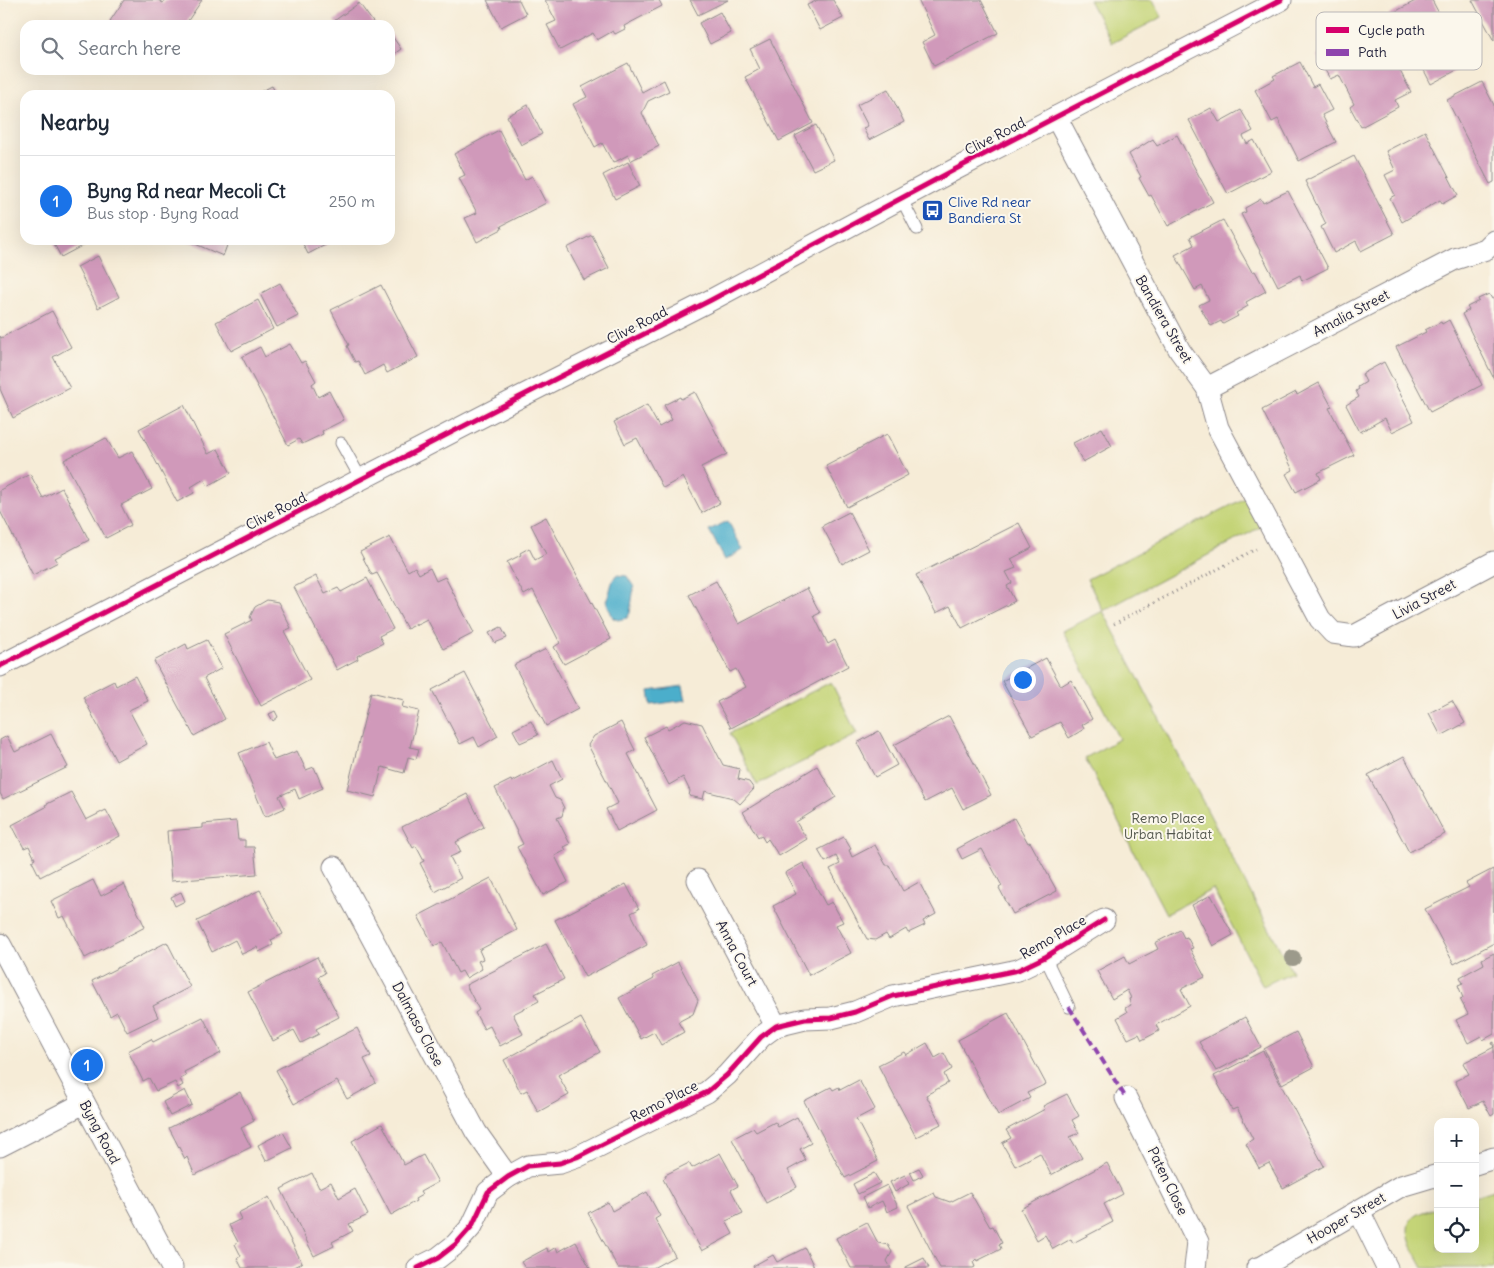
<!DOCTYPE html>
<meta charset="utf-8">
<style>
:root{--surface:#fff;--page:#f2f2f3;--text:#1f2937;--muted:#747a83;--line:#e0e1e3;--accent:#1a73e8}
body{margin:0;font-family:Delius,sans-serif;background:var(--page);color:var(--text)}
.controls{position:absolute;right:15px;bottom:15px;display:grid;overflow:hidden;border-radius:10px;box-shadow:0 5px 20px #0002}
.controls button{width:45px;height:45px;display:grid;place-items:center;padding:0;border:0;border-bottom:1px solid var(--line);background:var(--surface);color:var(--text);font:25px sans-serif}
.you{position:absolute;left:1022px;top:679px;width:18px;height:18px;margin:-12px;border:4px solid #fff;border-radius:50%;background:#1a73e8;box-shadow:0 0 0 8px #1a73e833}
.badge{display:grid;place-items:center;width:32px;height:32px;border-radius:50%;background:var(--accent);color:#fff;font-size:16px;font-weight:700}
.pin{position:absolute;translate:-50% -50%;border:2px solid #fff;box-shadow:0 1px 5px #0006}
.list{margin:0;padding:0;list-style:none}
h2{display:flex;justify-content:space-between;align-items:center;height:65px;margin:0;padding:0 20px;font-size:21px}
h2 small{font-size:16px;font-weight:400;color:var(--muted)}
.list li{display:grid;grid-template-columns:32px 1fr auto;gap:15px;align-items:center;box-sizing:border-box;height:90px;padding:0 20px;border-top:1px solid var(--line)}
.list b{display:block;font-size:19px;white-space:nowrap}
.list p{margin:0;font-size:16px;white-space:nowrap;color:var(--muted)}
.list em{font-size:16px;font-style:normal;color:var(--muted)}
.icon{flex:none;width:28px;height:28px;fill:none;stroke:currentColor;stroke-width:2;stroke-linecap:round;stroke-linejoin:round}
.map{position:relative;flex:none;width:1494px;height:1268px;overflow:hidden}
.search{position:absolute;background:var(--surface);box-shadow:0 5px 20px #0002;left:20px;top:20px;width:375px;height:55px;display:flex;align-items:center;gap:12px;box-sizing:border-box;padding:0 18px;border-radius:15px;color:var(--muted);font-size:19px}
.panel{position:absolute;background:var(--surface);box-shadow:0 5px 20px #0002;left:20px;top:90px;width:375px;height:155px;border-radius:15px}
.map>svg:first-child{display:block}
.green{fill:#c4d477;stroke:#737b59}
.water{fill:#4caecb;stroke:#376883}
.building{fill:#d099ba}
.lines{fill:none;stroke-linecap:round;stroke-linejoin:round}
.lane-casing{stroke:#8c8789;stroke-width:13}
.street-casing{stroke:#8c8789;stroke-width:23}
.path{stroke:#8c8789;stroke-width:3;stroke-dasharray:1 4;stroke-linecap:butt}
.lane{stroke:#fff;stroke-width:11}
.street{stroke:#fff;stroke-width:21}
.quiet{stroke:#8e44ad;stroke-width:4;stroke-dasharray:8 4;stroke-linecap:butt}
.cycleway-casing{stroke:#fbf7ec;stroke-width:8}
.cycleway{stroke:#d6006c;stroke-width:5}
.tree{fill:#9c9a8b}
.labels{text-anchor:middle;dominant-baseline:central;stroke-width:4;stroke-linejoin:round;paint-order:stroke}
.street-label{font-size:14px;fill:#22223b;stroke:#fbf7ec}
.transit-label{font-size:14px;fill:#164399;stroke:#fbf7ec;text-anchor:start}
.park-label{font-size:14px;fill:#53574d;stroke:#fbf7ec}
.key{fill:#fbf7ec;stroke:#bab7b7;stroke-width:1}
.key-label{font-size:14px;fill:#22223b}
</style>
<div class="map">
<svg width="1494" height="1268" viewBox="0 0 1494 1268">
<rect width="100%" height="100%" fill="#fbf7ec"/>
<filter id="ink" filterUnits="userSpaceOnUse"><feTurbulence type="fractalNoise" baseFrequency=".02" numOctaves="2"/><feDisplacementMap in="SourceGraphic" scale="10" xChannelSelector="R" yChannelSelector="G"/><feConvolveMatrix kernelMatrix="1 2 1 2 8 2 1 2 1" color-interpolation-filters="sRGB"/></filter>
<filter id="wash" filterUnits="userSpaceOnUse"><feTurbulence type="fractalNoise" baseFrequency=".0096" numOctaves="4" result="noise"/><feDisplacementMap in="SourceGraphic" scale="20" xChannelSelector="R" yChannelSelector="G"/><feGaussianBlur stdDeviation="1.12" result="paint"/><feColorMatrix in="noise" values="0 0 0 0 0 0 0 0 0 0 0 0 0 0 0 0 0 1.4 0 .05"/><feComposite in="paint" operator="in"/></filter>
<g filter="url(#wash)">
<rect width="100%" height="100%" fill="#f6ecd7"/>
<!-- green -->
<g class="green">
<polygon points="1089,0 1153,0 1162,17 1112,43"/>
<polygon points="1253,494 1268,523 1103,611 1292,972 1263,986 1213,889 1166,914 1085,758 1119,739 1063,631 1103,611 1087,579"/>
<polygon points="831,682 857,734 757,785 730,733"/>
<path d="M 1494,1190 L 1494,1268 L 1423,1268 C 1416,1254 1396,1225 1418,1214 C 1424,1211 1431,1210 1438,1208 L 1438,1249 L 1475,1249 L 1475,1196 Z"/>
</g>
<!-- water -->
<g class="water">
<polygon points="728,521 743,550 725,560 709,530"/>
<path d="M 616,575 L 627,576 L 634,587 L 630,613 L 627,618 L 618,620 L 613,618 L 606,601 C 611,592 610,583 616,575 Z"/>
<polygon points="683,686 686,700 651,705 649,691"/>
</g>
<g id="blocks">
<!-- building -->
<g class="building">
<polygon points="124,0 158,0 163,3 165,0 202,0 185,25 117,25 110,21"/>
<polygon points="487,0 519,0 526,14 501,27"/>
<polygon points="545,0 659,0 662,6 624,26 625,29 615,34 613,31 597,40 593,33 560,50 547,25 556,21"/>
<polygon points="690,0 728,0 698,15"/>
<polygon points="818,0 833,0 843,18 820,30 807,5"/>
<polygon points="918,0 981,0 998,33 934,66 922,42 935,35"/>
<polygon points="1417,0 1432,0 1466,65 1431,84 1407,37 1402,40 1389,15"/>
<polygon points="1472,0 1494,0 1494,41"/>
<polygon points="359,3 375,25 337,25 334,21"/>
<polygon points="720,12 731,33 710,44 699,23"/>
<polygon points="1374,21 1411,92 1395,100 1398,107 1361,127 1350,107 1354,104 1339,75 1330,79 1317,56 1340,44 1337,38 1355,28 1356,30"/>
<polygon points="390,33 401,49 390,57"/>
<polygon points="770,39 813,123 779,141 745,77 760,69 750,49"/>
<polygon points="1300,62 1313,87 1318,84 1332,110 1322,115 1336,142 1299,161 1278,119 1272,122 1255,90 1275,79 1273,76"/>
<polygon points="628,63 642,92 664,80 669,91 648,101 642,113 659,146 630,161 628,155 613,163 602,143 595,147 573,104 587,97 582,87"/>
<polygon points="1482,82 1494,105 1494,182 1490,184 1447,100"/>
<polygon points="272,86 277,95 254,95"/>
<polygon points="888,89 904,122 869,140 863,128 868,126 857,105"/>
<polygon points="528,105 542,134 521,145 507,116"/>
<polygon points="1211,108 1219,122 1241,110 1253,131 1243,136 1247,144 1254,140 1271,171 1228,194 1189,120"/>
<polygon points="816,125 834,160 813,170 795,136"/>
<polygon points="499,130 525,180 532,176 546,203 501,226 502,229 477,242 465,218 477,213 459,178 465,175 454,154"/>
<polygon points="1425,131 1458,195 1442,204 1440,200 1402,222 1390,198 1395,195 1385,175 1395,170 1386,151"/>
<polygon points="1177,135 1213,202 1168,226 1151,195 1149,196 1139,178 1141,177 1129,154 1153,139 1157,146"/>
<polygon points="1354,156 1394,234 1361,251 1356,241 1334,253 1321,227 1326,224 1305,181"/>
<polygon points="628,162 640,186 615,199 603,175"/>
<polygon points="1288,191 1328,268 1302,281 1300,275 1278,286 1241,214 1246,212 1245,208 1261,199 1263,203"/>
<polygon points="1223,220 1252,272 1255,271 1266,291 1246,302 1248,306 1236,313 1238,316 1223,324 1221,321 1211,326 1199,305 1209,300 1202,286 1195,290 1175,255 1194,245 1190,237"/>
<polygon points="592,235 609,268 584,280 567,248"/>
<polygon points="52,240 93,240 61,257"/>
<polygon points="186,240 229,240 223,256"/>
<polygon points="301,240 335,240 308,254"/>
<polygon points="98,256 119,297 98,308 77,267"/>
<polygon points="280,283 298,316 277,327 260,294"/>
<polygon points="381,285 418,357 387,373 383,365 365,375 358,361 355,362 347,346 349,345 331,310"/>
<polygon points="1489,294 1492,299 1494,298 1494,379 1462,314 1469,310 1467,307 1479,301 1478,299"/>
<polygon points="258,300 273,329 231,351 216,322"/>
<polygon points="52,311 71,347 53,357 70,388 13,418 0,389 0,336 1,338"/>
<polygon points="1449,320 1482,385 1430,412 1396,347 1426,332 1425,330 1441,322 1442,324"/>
<polygon points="290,344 301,363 305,361 316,381 312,384 318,397 329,391 344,420 322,431 323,434 302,444 299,439 288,445 242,357 260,347 265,357"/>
<polygon points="1384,362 1414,421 1392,432 1385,418 1360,432 1346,405 1359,397 1356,391 1359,389 1358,387 1366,382 1362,374"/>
<polygon points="1319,383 1332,407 1329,408 1354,455 1318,473 1321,479 1296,492 1286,474 1293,470 1262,410 1296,392 1297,395"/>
<polygon points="695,392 727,454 701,467 720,503 702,513 683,477 663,488 637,438 625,444 614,422 647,405 659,427 672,420 664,405 680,397 681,399"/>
<polygon points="184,405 208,454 218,449 231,473 208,486 204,479 191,487 194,493 177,502 139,429"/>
<polygon points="1102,428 1112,446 1083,462 1073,443"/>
<polygon points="887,434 908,475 847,507 826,466"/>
<polygon points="106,438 118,458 132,451 152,489 121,505 131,525 106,538 64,460"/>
<polygon points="30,474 43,498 62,488 89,540 55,558 58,562 33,575 0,511 0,490"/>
<polygon points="849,512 869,550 842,564 822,526"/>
<polygon points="546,517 611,639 564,664 554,647 560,643 533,590 524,595 507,562 521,555 520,553 529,548 535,560 546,554 531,525"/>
<polygon points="1019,523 1032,548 1011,559 1016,568 1006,572 1012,583 1007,586 1015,601 962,628 950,606 936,613 916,575"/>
<polygon points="390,537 408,571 415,567 419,574 430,568 436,581 445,577 474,633 443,649 427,619 407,629 377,573 372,575 360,552"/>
<polygon points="316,576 325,594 338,588 341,592 367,578 393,629 379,636 383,643 357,656 358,659 337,670 294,587"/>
<polygon points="716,581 739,624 807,588 820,613 814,616 828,644 835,640 848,666 731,728 717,702 746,687 736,669 730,672 689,595"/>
<polygon points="267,600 278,602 291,628 284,631 310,680 261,706 224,634 252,620 250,617 255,607"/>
<polygon points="501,627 507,638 495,643 489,633"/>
<polygon points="207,640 222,668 204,678 225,719 194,736 154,661 186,644 188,649"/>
<polygon points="546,649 578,709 546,726 514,665"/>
<polygon points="1046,658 1061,686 1071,680 1092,719 1082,725 1084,729 1069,738 1060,722 1032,736 1002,681"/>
<polygon points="465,673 498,736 479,747 474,737 460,744 432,690"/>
<polygon points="135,676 148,701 129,710 147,744 116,761 83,697 114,681 116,686"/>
<polygon points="371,692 404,700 402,707 419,711 410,747 419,749 416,759 408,757 404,773 382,767 375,797 347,790"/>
<polygon points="1452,701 1465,723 1441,736 1429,713"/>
<polygon points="275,711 278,717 273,721 269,714"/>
<polygon points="949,716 991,795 963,809 952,788 925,802 894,745"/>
<polygon points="685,720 702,724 723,765 740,769 738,779 749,782 754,789 740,804 733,798 705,791 703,799 689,796 690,791 683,777 669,785 644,737 666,726 668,729"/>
<polygon points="531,721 538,735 520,743 513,730"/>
<polygon points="621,722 635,750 628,754 657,810 617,831 606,809 618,803 588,745 594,736"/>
<polygon points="879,731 897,765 875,777 857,743"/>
<polygon points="51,734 68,767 3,799 0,793 0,740 7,736 15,752"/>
<polygon points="266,742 274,760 297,751 306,770 314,767 323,788 299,799 295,789 279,796 285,808 265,817 239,753"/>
<polygon points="1404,756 1445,834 1409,852 1368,775"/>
<polygon points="553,760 562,779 549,786 555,798 560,800 564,808 562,816 557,818 570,844 564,847 566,850 555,856 568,882 543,895 517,847 523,844 495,788 511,780 512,782"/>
<polygon points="817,766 836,797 796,822 807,839 779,856 768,839 765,842 761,835 758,837 743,812"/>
<polygon points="71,792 86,820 106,810 120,836 40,877 32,861 35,859 29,846 24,848 12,825 46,807 45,805"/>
<polygon points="467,794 484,827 456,842 461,852 450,857 461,878 435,892 420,863 424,861 416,846 413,848 402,827"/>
<polygon points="1014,818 1028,843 1030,842 1057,891 1013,914 999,888 1002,886 982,849 962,859 957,849"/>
<polygon points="236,821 238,840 245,840 245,847 254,847 257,874 171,881 167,831 203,828 203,824"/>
<polygon points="844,837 851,849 849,850 852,857 875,845 886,865 889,865 903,891 919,882 936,914 923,921 925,925 908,933 906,929 889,939 886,934 875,940 867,939 830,869 840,864 836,856 825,862 818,850"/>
<polygon points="803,863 826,905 832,902 843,922 836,925 851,953 809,975 773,906 796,894 785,873"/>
<polygon points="1493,869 1494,943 1454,964 1425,909 1469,887 1466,883"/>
<polygon points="491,878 517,930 479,950 483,959 478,961 482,969 466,978 462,971 458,973 442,942 434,946 418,916"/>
<polygon points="93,880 101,896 124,884 145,927 85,958 64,916 59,918 51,901"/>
<polygon points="626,884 639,909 631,913 647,945 585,977 555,920"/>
<polygon points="260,890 283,934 271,940 273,945 259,952 257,947 242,954 235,940 212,952 197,921"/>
<polygon points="181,892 185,901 175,906 171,897"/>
<polygon points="1211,895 1233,935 1213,946 1192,905"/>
<polygon points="1180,930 1184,938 1187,937 1193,948 1190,949 1205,977 1181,989 1190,1006 1156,1025 1159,1031 1142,1040 1139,1034 1128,1039 1117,1018 1127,1012 1125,1008 1131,1005 1129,999 1131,998 1127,990 1112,999 1097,971 1125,956 1129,964 1158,949 1155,943"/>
<polygon points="167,942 190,987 153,1006 158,1017 127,1032 117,1012 110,1016 92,981"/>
<polygon points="546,944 564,979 535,994 539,1001 513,1014 523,1034 500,1046 490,1026 484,1029 475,1013 479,1010 466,985"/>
<polygon points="1494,953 1494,1034 1483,1040 1481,1036 1468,1043 1456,1020 1468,1014 1460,999 1463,998 1458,985 1463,983 1460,977 1484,964 1482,959"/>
<polygon points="317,957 325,973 318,977 339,1017 316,1029 319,1034 301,1043 294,1030 273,1041 248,992"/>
<polygon points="678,962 698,1000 693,1014 678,1022 684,1032 661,1045 654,1032 641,1039 619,998 654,979 652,976"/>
<polygon points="1008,1013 1046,1084 1027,1093 1030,1098 998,1115 958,1040"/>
<polygon points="203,1017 221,1053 184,1072 186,1076 180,1079 183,1085 178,1088 175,1082 156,1091 149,1078 143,1081 128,1051 151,1039 153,1042"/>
<polygon points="1245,1017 1261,1047 1216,1071 1199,1042"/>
<polygon points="581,1018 600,1052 558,1075 569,1095 538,1112 527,1090 521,1093 504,1060"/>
<polygon points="357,1028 371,1056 364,1059 376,1083 347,1099 337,1081 294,1104 276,1070"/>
<polygon points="1296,1032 1314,1067 1282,1084 1264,1049"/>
<polygon points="1494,1042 1494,1114 1491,1116 1483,1101 1469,1108 1455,1081 1469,1074 1463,1063 1494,1047 1492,1043"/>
<polygon points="927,1043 935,1058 944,1053 952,1069 944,1074 948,1083 926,1095 941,1124 916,1137 878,1065 904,1052 906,1055"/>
<polygon points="1263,1051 1324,1166 1283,1188 1269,1163 1259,1168 1246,1144 1253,1139 1237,1108 1232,1110 1214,1076"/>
<polygon points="859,1080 875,1109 856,1119 878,1161 845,1178 804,1101 831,1087 833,1090 839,1087 840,1090"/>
<polygon points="185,1090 192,1105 170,1116 163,1102"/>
<polygon points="240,1092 254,1121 241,1128 251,1147 195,1175 187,1157 185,1159 169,1128"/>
<polygon points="1067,1094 1079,1116 1072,1120 1079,1133 1070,1137 1082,1158 1051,1175 1040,1153 1015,1166 1002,1143 1011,1138 1006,1130 1045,1109 1043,1106"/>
<polygon points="797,1117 811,1143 800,1149 806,1160 788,1170 797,1187 766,1203 732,1139 753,1128 756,1132 775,1122 778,1127"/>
<polygon points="382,1124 404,1165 423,1155 438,1182 420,1192 422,1195 415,1199 416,1201 391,1215 352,1141"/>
<polygon points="283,1132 292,1148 266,1161 258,1145"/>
<polygon points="720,1153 738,1186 731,1190 743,1213 726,1221 733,1234 702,1251 663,1179 666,1177 665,1175 689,1163 692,1168"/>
<polygon points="1107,1163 1123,1194 1104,1204 1113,1222 1073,1243 1071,1239 1053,1249 1045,1235 1037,1240 1021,1209"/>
<polygon points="919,1168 923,1175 914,1180 910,1172"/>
<polygon points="312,1173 319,1188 331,1182 339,1198 355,1189 368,1215 349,1224 353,1231 332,1242 334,1246 314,1256 281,1189"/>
<polygon points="874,1173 880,1183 858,1194 853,1184"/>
<polygon points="905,1175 909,1184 895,1192 890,1182"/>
<polygon points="887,1185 898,1207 887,1212 882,1201 868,1208 863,1197"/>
<polygon points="647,1192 660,1216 655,1219 675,1256 653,1268 618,1268 588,1213 608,1202 612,1211"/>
<polygon points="970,1192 990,1227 993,1226 1002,1243 999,1244 1001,1249 977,1261 976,1259 973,1262 975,1267 973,1268 940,1268 908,1206 934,1193 936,1197 950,1202"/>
<polygon points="269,1197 302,1263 291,1268 242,1268 237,1258 241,1256 235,1244 238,1242 229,1225 241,1219 238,1213"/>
<polygon points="867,1222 878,1243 888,1245 892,1252 887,1261 891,1268 851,1268 836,1238"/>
<polygon points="576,1242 590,1268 525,1268 521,1262 547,1248 548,1252 556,1247 558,1252"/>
<polygon points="805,1248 814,1267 813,1268 754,1268 753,1266 773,1255 777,1262"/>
<polygon points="924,1258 929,1268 904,1268"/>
</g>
</g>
</g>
<g filter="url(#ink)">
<use href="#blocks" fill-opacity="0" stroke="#8c8789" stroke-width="1"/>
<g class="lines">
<defs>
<g id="lane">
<polyline points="901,198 917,229"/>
<polyline points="341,443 361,479"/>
<polyline points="1045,957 1069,1007"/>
</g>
<g id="street">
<polyline points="1056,117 1180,351 1207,388 1218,428 1320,619 1333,633 1354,636 1494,562"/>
<polyline points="1207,388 1455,259 1486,249 1494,241"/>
<polyline points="0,666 518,398 711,300 954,170 1281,0"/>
<polyline points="334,867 476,1132 508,1177"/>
<polyline points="698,880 776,1026"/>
<polyline points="0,944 172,1268"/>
<polyline points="1126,1098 1198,1242 1195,1268"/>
<polyline points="0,1146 84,1103"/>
<polyline points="1475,1164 1494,1158"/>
<polyline points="1359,1211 1387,1268"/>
<polyline points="418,1268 438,1258 456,1244 472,1226 488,1192 508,1177 528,1166 560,1163 577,1157 707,1092 727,1075 761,1037 776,1026 805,1019 831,1018 855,1012 893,996 1018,970 1045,957 1104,920"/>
<polyline points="1257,1268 1262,1267 1401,1186 1438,1175"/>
</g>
</defs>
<!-- lane casing -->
<use href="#lane" class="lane-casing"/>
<!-- street casing -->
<use href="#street" class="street-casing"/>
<!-- path -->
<polyline class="path" points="1114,624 1256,549"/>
<!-- lane -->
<use href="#lane" class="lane"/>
<!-- street -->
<use href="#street" class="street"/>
<!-- quiet -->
<polyline class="quiet" points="1069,1007 1126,1098"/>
<defs>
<g id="cycleway">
<polyline points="0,666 518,398 711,300 954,170 1281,0"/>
<polyline points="418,1268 438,1258 456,1244 472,1226 488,1192 508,1177 528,1166 560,1163 577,1157 707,1092 727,1075 761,1037 776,1026 805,1019 831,1018 855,1012 893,996 1018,970 1045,957 1104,920"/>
</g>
</defs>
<!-- cycleway casing -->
<use href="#cycleway" class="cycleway-casing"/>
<!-- cycleway -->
<use href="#cycleway" class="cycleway"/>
</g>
<!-- trees -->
<circle class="tree" cx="1293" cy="958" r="8"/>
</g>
<!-- icons -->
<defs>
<symbol id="bus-square" viewBox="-11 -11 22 22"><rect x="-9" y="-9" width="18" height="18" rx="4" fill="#1a4fb4" stroke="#fbf7ec"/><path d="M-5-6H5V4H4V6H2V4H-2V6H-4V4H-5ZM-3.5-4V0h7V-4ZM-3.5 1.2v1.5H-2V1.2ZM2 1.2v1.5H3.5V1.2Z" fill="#fff"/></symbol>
</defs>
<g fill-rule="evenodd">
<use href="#bus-square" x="920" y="198" width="25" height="25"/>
</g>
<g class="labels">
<!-- street labels -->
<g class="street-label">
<text transform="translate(995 136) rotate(-27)">Clive Road</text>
<text transform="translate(1351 313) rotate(-28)">Amalia Street</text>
<text transform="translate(1164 319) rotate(60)">Bandiera Street</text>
<text transform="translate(637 325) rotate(-27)">Clive Road</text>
<text transform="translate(276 511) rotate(-27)">Clive Road</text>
<text transform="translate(1424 599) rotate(-28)">Livia Street</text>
<text transform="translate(1053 937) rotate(-30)">Remo Place</text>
<text transform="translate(737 953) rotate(62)">Anna Court</text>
<text transform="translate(418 1024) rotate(62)">Dalmaso Close</text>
<text transform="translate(664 1101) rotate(-27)">Remo Place</text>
<text transform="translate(100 1132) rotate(62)">Byng Road</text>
<text transform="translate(1168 1181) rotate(64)">Paten Close</text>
<text transform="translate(1346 1218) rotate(-30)">Hooper Street</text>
</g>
<!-- transit labels -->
<g class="transit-label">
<text x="948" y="202">Clive Rd near<tspan x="948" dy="16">Bandiera St</tspan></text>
</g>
<!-- park labels -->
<g class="park-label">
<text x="1168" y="818">Remo Place<tspan x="1168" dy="16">Urban Habitat</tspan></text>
</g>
</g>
<!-- legend -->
<rect x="1316" y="12" width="166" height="58" rx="8" class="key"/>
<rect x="1326" y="27" width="23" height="6" fill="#d6006c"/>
<rect x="1326" y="49" width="23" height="7" fill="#8e44ad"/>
<g class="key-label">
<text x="1358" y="35">Cycle path</text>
<text x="1358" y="57">Path</text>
</g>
</svg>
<div class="controls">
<button>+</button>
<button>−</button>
<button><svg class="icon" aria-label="locate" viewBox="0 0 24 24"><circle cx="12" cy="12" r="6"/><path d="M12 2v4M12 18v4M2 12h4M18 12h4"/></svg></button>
</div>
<div class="you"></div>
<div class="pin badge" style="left:87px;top:1065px">1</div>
<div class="search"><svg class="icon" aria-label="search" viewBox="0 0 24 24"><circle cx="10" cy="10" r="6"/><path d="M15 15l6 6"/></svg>Search here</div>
<section class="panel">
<h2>Nearby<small></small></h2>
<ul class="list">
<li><span class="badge">1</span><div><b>Byng Rd near Mecoli Ct</b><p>Bus stop · Byng Road</p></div><em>250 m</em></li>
</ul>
</section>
</div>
